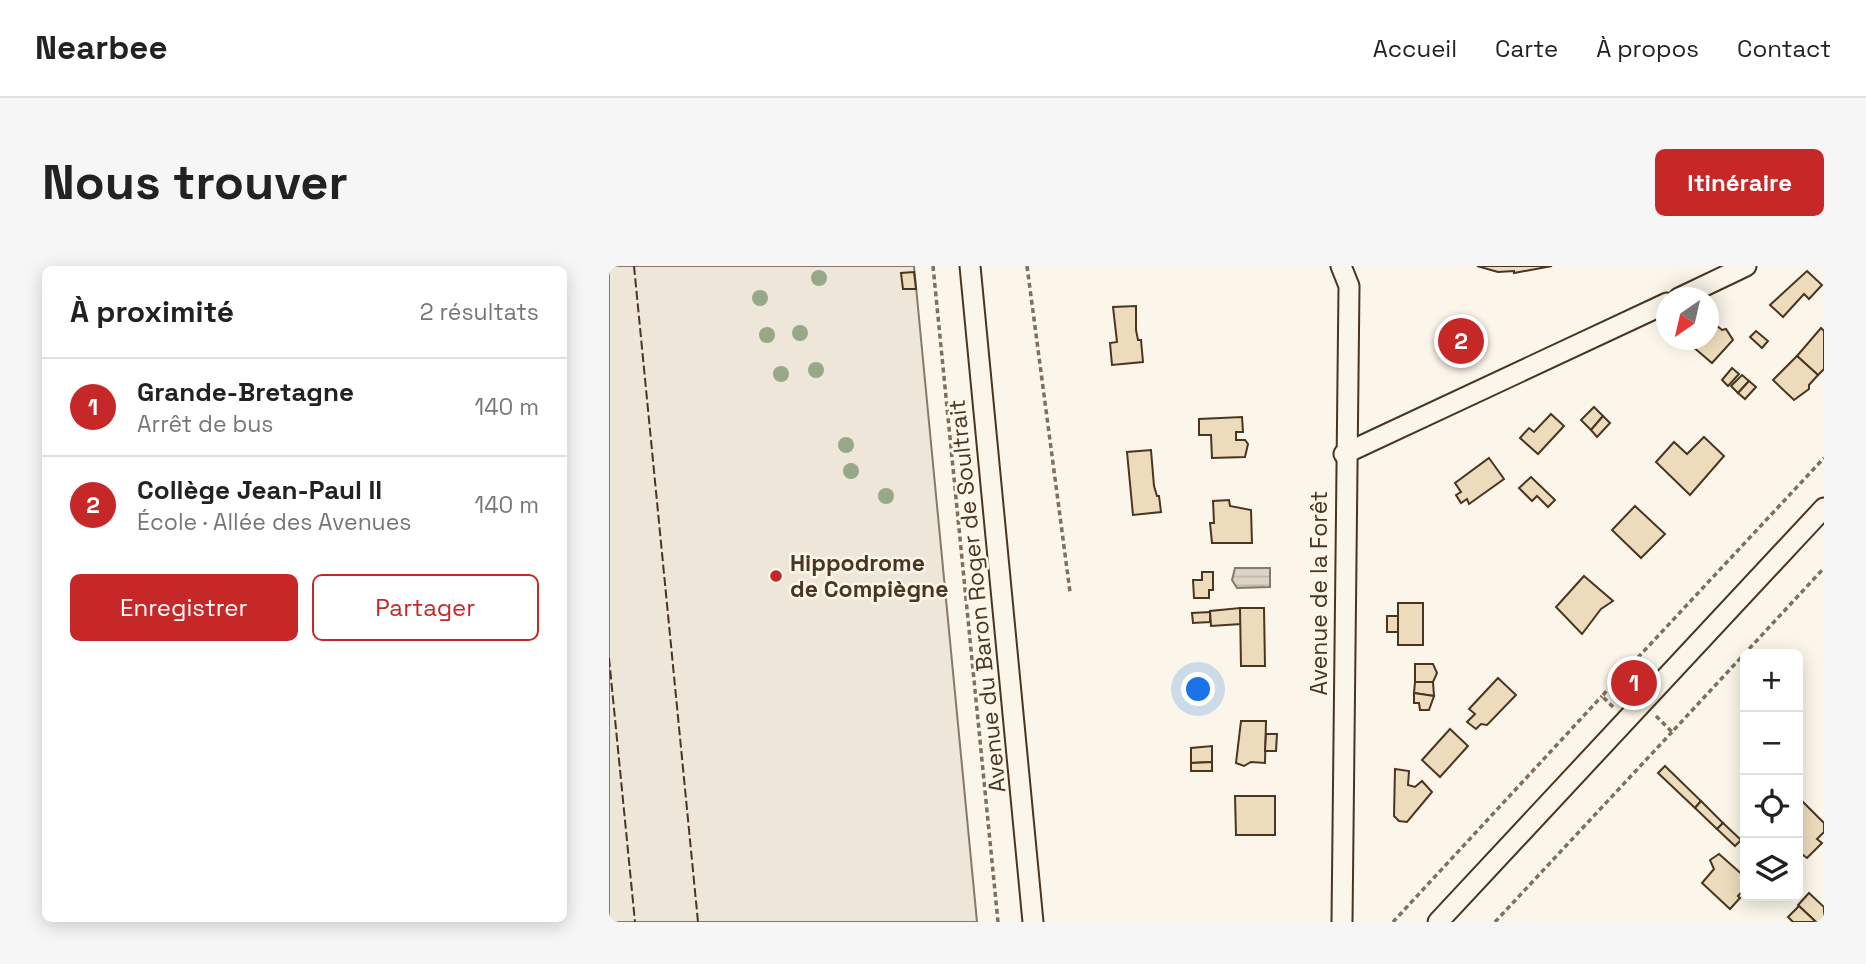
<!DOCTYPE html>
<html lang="fr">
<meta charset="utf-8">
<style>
:root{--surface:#fff;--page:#f6f6f6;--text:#222;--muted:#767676;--line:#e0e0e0;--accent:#c62828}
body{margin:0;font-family:"Space Grotesk",sans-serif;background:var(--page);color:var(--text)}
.controls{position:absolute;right:21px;bottom:21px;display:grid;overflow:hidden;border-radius:10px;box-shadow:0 4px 18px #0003}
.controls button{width:63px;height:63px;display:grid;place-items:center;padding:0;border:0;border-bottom:2px solid var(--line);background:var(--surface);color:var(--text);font:35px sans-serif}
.compass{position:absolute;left:1047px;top:21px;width:63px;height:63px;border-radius:50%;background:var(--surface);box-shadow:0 4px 18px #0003;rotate:214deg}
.you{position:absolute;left:590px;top:424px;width:24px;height:24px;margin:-18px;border:5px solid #fff;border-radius:50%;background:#1a73e8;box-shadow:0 0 0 10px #1a73e833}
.badge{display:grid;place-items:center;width:46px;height:46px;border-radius:50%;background:var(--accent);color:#fff;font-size:23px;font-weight:700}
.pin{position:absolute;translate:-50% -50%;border:4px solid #fff;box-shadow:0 2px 7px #0006}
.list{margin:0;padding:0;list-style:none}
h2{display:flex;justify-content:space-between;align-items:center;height:91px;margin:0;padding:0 28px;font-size:30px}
h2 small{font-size:23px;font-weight:400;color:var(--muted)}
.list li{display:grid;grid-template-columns:46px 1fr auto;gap:21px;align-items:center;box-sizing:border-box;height:98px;padding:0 28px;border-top:2px solid var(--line)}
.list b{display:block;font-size:26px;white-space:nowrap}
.list p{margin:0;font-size:23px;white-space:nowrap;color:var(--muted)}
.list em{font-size:23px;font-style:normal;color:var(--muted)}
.actions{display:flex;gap:14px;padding:21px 28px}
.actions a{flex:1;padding:16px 0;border:2px solid var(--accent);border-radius:10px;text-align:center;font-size:24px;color:var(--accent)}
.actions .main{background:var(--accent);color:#fff}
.icon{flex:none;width:38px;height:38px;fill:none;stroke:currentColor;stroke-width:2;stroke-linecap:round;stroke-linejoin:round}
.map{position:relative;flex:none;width:1215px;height:656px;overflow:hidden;border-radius:10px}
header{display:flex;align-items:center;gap:42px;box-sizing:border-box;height:98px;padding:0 35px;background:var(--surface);border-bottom:2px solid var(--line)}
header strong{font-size:33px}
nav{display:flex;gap:38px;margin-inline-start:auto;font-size:24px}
.intro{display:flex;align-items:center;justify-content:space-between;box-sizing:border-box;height:168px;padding:0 42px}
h1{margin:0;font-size:49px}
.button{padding:18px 32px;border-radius:10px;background:var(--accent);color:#fff;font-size:24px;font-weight:700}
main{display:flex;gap:42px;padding:0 42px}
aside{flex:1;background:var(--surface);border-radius:10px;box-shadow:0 4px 18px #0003}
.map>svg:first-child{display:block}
.pitch{fill:#ede6d9;stroke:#887966;stroke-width:2}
.water{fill:url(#water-rules);stroke:#887966;stroke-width:2}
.building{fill:#ecdcbc;stroke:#4a3520;stroke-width:2}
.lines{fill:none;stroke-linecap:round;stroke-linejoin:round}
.street-casing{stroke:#4a3520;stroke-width:23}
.path{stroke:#7f6f5c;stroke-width:3.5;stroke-dasharray:5 3.5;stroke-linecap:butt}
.street{stroke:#fbf6e9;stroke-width:19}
.fence{stroke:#4a3520;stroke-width:2;stroke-dasharray:9 3.5;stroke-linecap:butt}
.tree{fill:#96a887}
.poi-dot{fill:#c62828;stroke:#fbf6e9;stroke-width:2.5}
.labels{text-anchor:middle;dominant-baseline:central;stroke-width:5;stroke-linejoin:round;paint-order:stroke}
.poi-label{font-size:23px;font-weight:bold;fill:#4a3520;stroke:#fbf6e9;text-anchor:start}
.street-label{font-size:23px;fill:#4a3520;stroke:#fbf6e9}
</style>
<header>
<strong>Nearbee</strong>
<nav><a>Accueil</a><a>Carte</a><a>À propos</a><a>Contact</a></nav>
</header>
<div class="intro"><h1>Nous trouver</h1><a class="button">Itinéraire</a></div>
<main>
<aside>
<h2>À proximité<small>2 résultats</small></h2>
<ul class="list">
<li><span class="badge">1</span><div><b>Grande-Bretagne</b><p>Arrêt de bus</p></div><em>140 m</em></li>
<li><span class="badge">2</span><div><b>Collège Jean-Paul II</b><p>École · Allée des Avenues</p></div><em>140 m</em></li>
</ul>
<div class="actions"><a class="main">Enregistrer</a><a>Partager</a></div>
</aside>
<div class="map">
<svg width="1215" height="656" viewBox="0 0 1215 656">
<defs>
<pattern id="water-rules" width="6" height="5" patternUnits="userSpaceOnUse" patternTransform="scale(1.75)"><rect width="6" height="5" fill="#dcd4c6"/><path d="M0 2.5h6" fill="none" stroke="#beb7aa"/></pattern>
</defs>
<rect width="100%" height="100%" fill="#fbf6e9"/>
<!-- pitch -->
<polygon class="pitch" points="0,0 305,0 368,656 0,656"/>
<!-- water -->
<polygon class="water" points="626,302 661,302 661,321 628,322 623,314"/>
<!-- building -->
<g class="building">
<polygon points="868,0 943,0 905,7 905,5 889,6"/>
<polygon points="1198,5 1213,19 1200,33 1195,28 1174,51 1161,39"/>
<polygon points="305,6 307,23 294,23 292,7"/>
<polygon points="527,40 527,64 529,74 532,74 534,96 503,99 501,77 508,76 504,41"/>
<polygon points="1101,54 1113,64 1117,63 1124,74 1103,97 1076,74 1100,74"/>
<polygon points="1212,62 1215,65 1215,103 1209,109 1188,90"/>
<polygon points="1147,65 1159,75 1153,82 1141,71"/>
<polygon points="1188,90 1209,109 1200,119 1200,123 1185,134 1164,114"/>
<polygon points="1123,102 1130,108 1119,120 1113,114"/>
<polygon points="1133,109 1140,115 1129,127 1122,120"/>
<polygon points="1140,115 1147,121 1136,133 1129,127"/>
<polygon points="985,141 994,150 982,164 972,154"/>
<polygon points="942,148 955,160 929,188 911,172 920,162 925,166"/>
<polygon points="994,150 1001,157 988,171 982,164"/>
<polygon points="633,151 634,166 627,166 627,174 636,174 639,178 636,191 603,192 602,169 590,169 590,153"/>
<polygon points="1095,171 1115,190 1081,229 1047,196 1065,176 1078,188"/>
<polygon points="542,184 545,220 548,230 550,230 552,246 524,249 518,186"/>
<polygon points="880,192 895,213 860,238 858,233 852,237 847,229 852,226 846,217"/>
<polygon points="922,211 946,234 939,241 928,230 923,235 910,222"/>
<polygon points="620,234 621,240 642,244 643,277 603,277 601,257 605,257 604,235"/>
<polygon points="1026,240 1056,268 1032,292 1003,264"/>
<polygon points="593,306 604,306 604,324 600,324 600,332 585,332 584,314 593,314"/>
<polygon points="975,310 1004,335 992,343 973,368 947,341"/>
<rect x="789" y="337" width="25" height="42"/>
<polygon points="631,342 632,358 602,360 601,345"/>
<polygon points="631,342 655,342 656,400 632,400"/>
<polygon points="601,346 601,356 584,357 583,347"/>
<rect x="778" y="350" width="11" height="16"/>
<polygon points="806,398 824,398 828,407 824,416 806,416"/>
<polygon points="889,412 907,429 878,459 872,458 867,463 858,456 866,448 860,443"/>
<polygon points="806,416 824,416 825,430 805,427"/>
<polygon points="805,427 825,430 820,444 811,444 810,437 805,437"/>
<polygon points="632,455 657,455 656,497 642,496 635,500 627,497"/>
<polygon points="841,463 859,480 831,511 813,494"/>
<polygon points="657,468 668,468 667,485 656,485"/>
<polygon points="603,480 603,496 582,497 582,482"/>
<polygon points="603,496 603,505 582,505 582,497"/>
<polygon points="1056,500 1092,535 1086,542 1049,507"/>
<polygon points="786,503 800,505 799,519 806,521 813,515 823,526 798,556 790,555 785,550"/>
<polygon points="626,530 666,530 666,569 627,569"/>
<polygon points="1190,532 1215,557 1215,566 1208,573 1213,577 1198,592 1194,589 1189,594"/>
<polygon points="1092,535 1114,557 1108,563 1086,542"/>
<polygon points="1114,557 1132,574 1126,580 1108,563"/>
<polygon points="1110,588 1136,611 1136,622 1129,630 1131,632 1121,643 1093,617 1105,603 1101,594"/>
<polygon points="1200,627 1215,641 1215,656 1207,656 1189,639"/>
<polygon points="1190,640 1207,656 1184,656 1179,651"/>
</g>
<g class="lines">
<defs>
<g id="street">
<polyline points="361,0 424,656"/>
<polyline points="732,0 740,20 733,656"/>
<polyline points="1070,32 1137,0"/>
<polyline points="735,188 1058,37"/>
<polyline points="829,656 1215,242"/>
</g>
</defs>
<!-- street casing -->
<use href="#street" class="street-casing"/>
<!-- path -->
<g class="path">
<polyline points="324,0 389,656"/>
<polyline points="418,0 461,326"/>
<polyline points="1004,441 993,430 1215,192"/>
<polyline points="1047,450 1063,466 1215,302"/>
<polyline points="784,656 993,430"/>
<polyline points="886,656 1063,466"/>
</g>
<!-- street -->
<use href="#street" class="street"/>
<!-- fence -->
<g class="fence">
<polyline points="25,0 89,656"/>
<polyline points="0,392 26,656"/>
</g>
</g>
<!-- trees -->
<g class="tree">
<circle cx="210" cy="12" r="8"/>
<circle cx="151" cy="32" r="8"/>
<circle cx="191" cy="67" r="8"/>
<circle cx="158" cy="69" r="8"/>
<circle cx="207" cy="104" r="8"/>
<circle cx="172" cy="108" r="8"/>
<circle cx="237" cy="179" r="8"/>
<circle cx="242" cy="205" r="8"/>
<circle cx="277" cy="230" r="8"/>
</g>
<!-- markers -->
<circle class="poi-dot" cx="167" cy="310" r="7"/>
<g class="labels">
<!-- poi labels -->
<g class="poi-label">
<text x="181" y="297">Hippodrome<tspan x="181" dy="26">de Compiègne</tspan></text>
</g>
<!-- street labels -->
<g class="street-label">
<text transform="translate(710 327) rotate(-90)">Avenue de la Forêt</text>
<text transform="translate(368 330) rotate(-96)">Avenue du Baron Roger de Soultrait</text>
</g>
</g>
</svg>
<div class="controls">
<button>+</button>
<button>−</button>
<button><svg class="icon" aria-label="locate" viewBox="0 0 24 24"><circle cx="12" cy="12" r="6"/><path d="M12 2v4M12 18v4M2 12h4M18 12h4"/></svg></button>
<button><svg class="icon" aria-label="layers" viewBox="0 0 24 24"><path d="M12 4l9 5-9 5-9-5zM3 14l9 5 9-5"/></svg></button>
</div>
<svg class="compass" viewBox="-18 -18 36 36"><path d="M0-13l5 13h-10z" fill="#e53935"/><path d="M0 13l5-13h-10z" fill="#767676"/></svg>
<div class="you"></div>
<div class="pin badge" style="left:1025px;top:417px">1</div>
<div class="pin badge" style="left:852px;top:75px">2</div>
</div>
</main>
